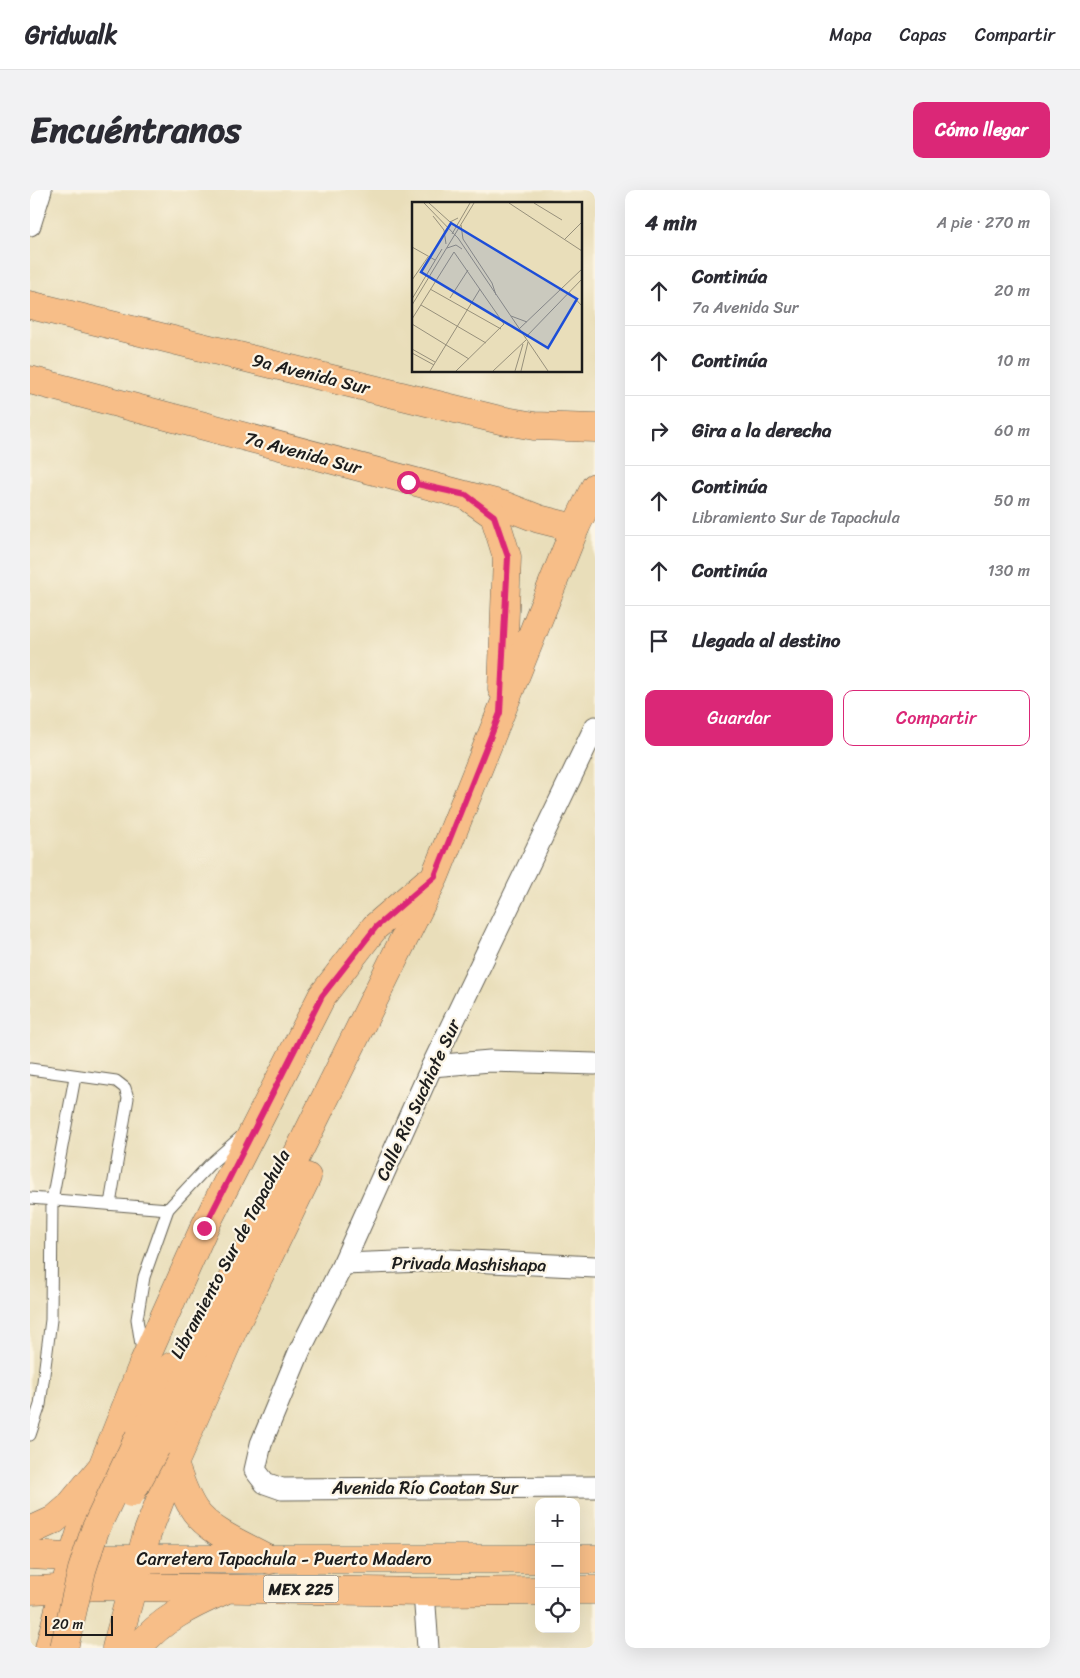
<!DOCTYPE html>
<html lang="es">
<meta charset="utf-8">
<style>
:root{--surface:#fff;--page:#f2f2f3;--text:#2b2b33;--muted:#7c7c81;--line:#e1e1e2;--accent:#db2777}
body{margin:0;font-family:Sriracha,sans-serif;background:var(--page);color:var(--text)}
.controls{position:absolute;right:15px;bottom:15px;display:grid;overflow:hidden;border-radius:10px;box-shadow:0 5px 20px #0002}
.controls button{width:45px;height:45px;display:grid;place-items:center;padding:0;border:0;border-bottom:1px solid var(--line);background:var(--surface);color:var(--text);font:25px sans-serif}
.scale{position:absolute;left:15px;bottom:12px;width:68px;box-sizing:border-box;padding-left:5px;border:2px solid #1c1c1c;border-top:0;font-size:14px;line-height:18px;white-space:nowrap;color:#1c1c1c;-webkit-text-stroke:4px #fcf5e5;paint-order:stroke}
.stop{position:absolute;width:15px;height:15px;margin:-11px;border:4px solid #db2777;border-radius:50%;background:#fff}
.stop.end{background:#db2777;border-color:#fff;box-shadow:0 1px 5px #0008}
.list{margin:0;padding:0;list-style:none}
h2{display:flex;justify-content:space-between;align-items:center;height:65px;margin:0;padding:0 20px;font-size:21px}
h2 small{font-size:16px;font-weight:400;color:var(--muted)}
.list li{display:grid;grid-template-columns:32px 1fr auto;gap:15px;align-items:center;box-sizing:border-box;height:70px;padding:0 20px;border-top:1px solid var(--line)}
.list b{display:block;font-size:19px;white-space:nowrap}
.list p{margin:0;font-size:16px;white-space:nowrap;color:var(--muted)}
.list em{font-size:16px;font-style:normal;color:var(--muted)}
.actions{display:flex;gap:10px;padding:15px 20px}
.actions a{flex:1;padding:11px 0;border:1px solid var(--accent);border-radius:10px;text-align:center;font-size:18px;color:var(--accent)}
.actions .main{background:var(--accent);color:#fff}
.icon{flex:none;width:28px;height:28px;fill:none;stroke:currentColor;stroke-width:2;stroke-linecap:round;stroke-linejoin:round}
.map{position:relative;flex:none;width:565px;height:1458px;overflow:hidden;border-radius:10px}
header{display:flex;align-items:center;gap:30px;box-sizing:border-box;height:70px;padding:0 25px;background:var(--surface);border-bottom:1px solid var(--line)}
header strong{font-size:24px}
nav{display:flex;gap:28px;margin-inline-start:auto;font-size:18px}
.intro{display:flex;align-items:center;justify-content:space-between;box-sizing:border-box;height:120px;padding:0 30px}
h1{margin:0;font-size:35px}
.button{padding:12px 22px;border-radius:10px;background:var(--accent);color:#fff;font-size:18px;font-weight:700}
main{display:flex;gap:30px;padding:0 30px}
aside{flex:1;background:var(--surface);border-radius:10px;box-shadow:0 5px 20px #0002}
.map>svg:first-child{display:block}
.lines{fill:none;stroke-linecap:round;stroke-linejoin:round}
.lane-casing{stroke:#646053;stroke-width:13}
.street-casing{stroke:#646053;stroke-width:23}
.primary-casing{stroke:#646053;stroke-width:29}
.lane{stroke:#fff;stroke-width:11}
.street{stroke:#fff;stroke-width:21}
.primary{stroke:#f7be88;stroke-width:28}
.primary-bridge-casing{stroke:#646053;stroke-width:29;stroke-linecap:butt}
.primary-bridge{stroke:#f7be88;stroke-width:28}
.route{stroke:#db2777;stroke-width:6}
.labels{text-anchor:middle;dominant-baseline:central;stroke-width:4.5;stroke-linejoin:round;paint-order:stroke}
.shield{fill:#fcf5e5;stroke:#5f5d58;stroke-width:1}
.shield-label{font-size:16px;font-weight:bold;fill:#1c1c1c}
.street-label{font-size:18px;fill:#1c1c1c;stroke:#fcf5e5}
.inset-road{fill:none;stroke:#97907b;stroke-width:1}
.view{fill:#1d4ed8;fill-opacity:0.15;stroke:#1d4ed8;stroke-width:2.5}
.inset-edge{fill:none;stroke:#1c1c1c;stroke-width:2.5}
</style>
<header>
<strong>Gridwalk</strong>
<nav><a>Mapa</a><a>Capas</a><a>Compartir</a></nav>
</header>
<div class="intro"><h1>Encuéntranos</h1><a class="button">Cómo llegar</a></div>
<main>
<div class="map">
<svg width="565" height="1458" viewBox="0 0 565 1458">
<rect width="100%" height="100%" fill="#fcf5e5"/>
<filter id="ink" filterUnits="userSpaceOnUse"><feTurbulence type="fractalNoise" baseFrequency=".02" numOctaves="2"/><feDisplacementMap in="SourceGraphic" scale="10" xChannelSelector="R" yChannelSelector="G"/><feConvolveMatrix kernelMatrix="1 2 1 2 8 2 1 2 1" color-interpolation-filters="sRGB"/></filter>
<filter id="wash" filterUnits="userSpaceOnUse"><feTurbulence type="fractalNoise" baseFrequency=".0096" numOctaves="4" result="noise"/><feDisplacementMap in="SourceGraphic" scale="20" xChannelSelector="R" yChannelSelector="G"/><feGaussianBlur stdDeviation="1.12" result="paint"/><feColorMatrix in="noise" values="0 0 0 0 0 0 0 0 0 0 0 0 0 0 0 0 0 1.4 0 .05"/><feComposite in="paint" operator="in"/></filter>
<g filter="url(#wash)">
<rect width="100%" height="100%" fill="#e9deba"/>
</g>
<g filter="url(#ink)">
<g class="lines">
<defs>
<g id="lane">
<polyline points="0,879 86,891 95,898 98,908 80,1014"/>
<polyline points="0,1008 138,1019"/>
<polyline points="112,1161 107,1129 114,1087 138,1019 179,975 212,946"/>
<polyline points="0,1245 10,1215 21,1130 22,1010 45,887"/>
</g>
<g id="street">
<polyline points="0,35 11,0"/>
<polyline points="565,537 402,876 313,1074 270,1160 231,1254 225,1280 235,1293 252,1299 565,1297"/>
<polyline points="402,876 460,871 565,874"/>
<polyline points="313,1074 420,1070 565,1077"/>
<polyline points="394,1402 398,1458"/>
</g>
<g id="primary">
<polyline points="0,115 470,230 504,236 565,238"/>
<polyline points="0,190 473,315 509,329 545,338"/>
<polyline points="441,309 464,325 477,367 472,499"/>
<polyline points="109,1247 142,1176"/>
<polyline points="126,1257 185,1124 267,965 405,686 545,338 565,297"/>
<polyline points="0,1341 24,1330 38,1318 72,1277 113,1174 174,1038 292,806 345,737 396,693"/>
<polyline points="0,1365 72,1369 509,1369"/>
<polyline points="546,1369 565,1369"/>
<path d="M 240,1370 C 216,1356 182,1344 165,1321 C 155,1307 150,1290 144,1274 L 203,1140 L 277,987"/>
<path d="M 0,1400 C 34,1400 68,1393 102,1397 L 394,1402 L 509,1401"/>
<polyline points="546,1400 565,1400"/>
<polyline points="19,1458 43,1366 66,1294"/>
<polyline points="86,1458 117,1344 144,1274"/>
<path d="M 108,1458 C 130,1430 161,1415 193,1401"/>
</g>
</defs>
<!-- lane casing -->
<use href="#lane" class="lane-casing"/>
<!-- street casing -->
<use href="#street" class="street-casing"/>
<!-- primary casing -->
<use href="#primary" class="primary-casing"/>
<!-- lane -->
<use href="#lane" class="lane"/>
<!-- street -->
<use href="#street" class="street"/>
<!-- primary -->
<use href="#primary" class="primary"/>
<defs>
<g id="primary-bridge">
<polyline points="101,1303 126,1257"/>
<polyline points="34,1458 52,1380 65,1340 109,1247"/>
</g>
</defs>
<!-- primary-bridge casing -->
<use href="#primary-bridge" class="primary-bridge-casing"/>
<!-- primary-bridge -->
<use href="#primary-bridge" class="primary-bridge"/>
</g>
</g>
<g class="lines" filter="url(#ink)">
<!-- route -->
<polyline class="route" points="174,1038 292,806 346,737 405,686 470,523 478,367 464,326 436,305 378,292"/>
</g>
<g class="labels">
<!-- shield labels -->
<rect class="shield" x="233.5" y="1385.5" width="75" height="27" rx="4"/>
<g class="shield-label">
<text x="271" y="1399">MEX 225</text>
</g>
<!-- street labels -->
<g class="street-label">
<text transform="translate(281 184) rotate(14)">9a Avenida Sur</text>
<text transform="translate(273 263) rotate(15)">7a Avenida Sur</text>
<text transform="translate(388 910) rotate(-65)">Calle Río Suchiate Sur</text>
<text transform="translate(200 1064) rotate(-62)">Libramiento Sur de Tapachula</text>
<text transform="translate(439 1074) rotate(1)">Privada Mashishapa</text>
<text x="395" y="1298">Avenida Río Coatan Sur</text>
<text x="254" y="1369">Carretera Tapachula - Puerto Madero</text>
</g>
</g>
<!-- overview -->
<g transform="translate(382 12)">
<rect width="170" height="170" fill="#e9deba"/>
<path class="inset-road" d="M 12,1 L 46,36 L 136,169M 17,1 L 38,20 L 46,16M 97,1 L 170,49M 122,1 L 150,18M 21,14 L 32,28 L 34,42M 49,23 L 51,37 L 80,81 L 84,93M 40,32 L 58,1M 152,38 L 170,20M 0,45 L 23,58M 35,46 L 44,43 L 50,47M 0,78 L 16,55M 18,87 L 89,127M 157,90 L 170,104M 38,96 L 56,68M 0,97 L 30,47M 0,103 L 62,1M 9,103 L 74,141M 99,114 L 115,120M 0,117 L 42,50 L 92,122 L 44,169M 0,122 L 57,157M 107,127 L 170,67M 113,136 L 170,77M 0,147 L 23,160M 0,151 L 22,163M 18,169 L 68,87M 81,169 L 114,138M 103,169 L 111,142M 109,169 L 116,140"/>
<path class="view" d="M 39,21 L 165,97 L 136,146 L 9,70 Z"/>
<rect width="170" height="170" class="inset-edge"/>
</g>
</svg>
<div class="controls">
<button>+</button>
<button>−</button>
<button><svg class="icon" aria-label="locate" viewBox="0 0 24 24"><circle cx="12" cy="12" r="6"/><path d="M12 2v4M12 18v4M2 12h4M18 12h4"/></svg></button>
</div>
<div class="scale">20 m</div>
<div class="stop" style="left:378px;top:292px"></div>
<div class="stop end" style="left:174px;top:1038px"></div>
</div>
<aside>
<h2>4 min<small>A pie · 270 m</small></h2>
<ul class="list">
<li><svg class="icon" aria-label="ahead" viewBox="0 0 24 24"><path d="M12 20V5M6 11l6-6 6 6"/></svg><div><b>Continúa</b><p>7a Avenida Sur</p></div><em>20 m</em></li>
<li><svg class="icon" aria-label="ahead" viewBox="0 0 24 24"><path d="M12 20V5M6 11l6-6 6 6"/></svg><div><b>Continúa</b></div><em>10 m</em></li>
<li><svg class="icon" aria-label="right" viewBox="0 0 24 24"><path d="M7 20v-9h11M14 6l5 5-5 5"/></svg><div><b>Gira a la derecha</b></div><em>60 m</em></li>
<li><svg class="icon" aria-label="ahead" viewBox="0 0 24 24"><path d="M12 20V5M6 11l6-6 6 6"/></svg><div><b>Continúa</b><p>Libramiento Sur de Tapachula</p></div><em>50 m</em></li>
<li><svg class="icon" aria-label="ahead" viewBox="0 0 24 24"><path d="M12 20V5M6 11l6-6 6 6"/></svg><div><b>Continúa</b></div><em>130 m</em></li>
<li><svg class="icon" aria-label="arrive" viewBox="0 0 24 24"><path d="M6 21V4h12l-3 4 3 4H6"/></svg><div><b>Llegada al destino</b></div></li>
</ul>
<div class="actions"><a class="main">Guardar</a><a>Compartir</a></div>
</aside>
</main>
